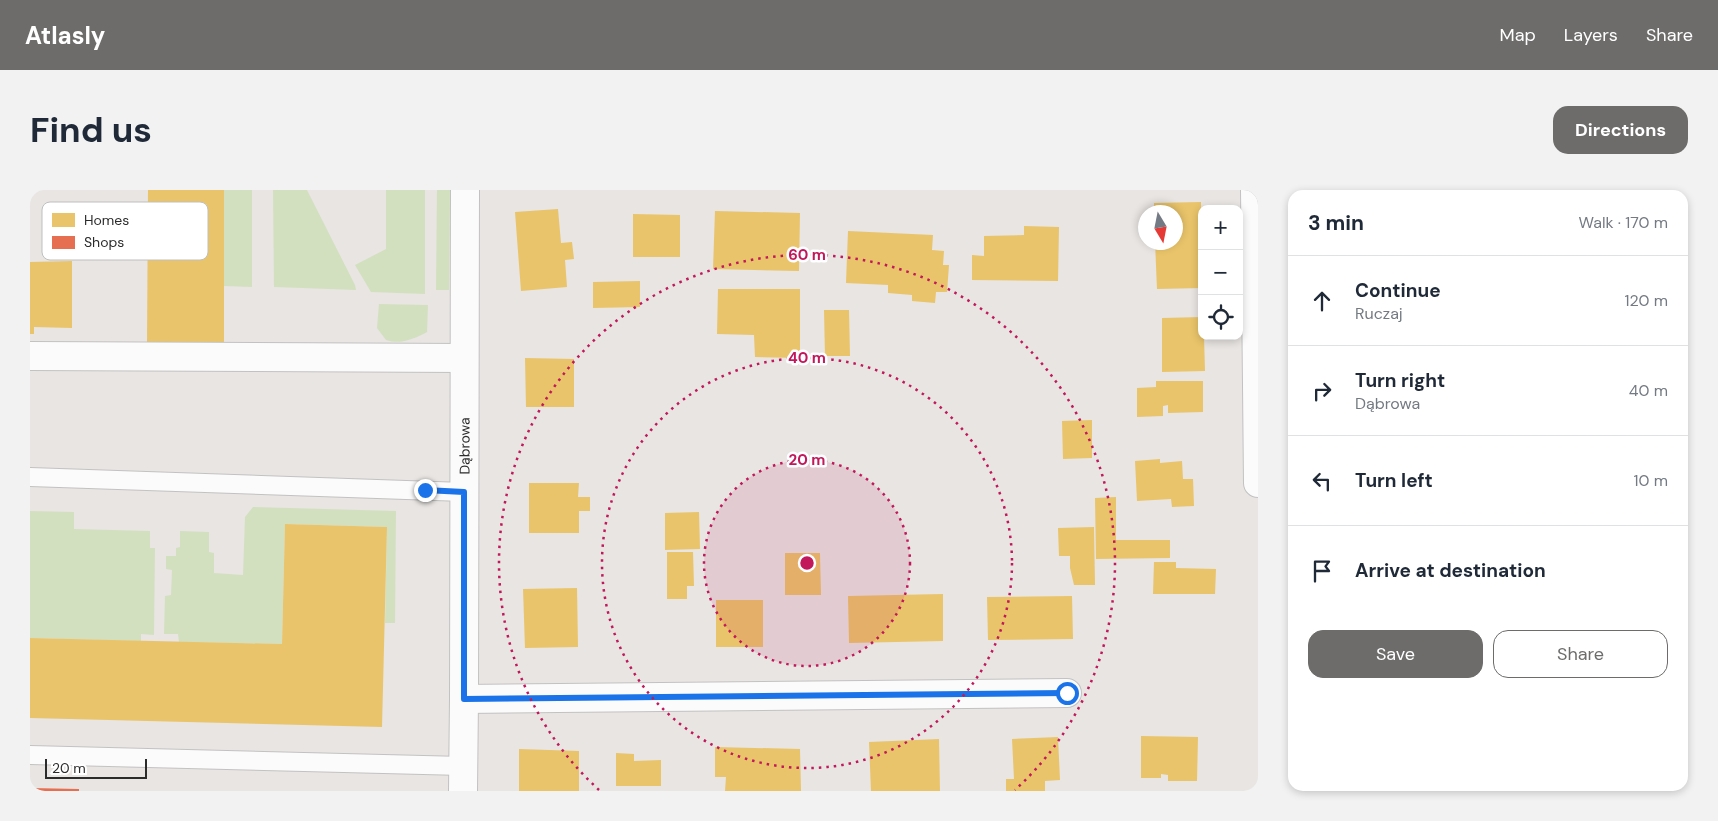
<!DOCTYPE html>
<meta charset="utf-8">
<style>
:root{--surface:#fff;--page:#f2f2f3;--text:#1f2937;--muted:#747a83;--line:#e0e1e3;--accent:#6d6c6b}
body{margin:0;font-family:"DM Sans",sans-serif;background:var(--page);color:var(--text)}
.controls{position:absolute;right:15px;top:15px;display:grid;overflow:hidden;border-radius:10px;box-shadow:0 2px 8px #0003}
.controls button{width:45px;height:45px;display:grid;place-items:center;padding:0;border:0;border-bottom:1px solid var(--line);background:var(--surface);color:var(--text);font:25px sans-serif}
.compass{position:absolute;left:1108px;top:15px;width:45px;height:45px;border-radius:50%;background:var(--surface);box-shadow:0 2px 8px #0003;rotate:170deg}
.scale{position:absolute;left:15px;bottom:12px;width:102px;box-sizing:border-box;padding-left:5px;border:2px solid #2b2b2b;border-top:0;font-size:14px;line-height:18px;white-space:nowrap;color:#2b2b2b;-webkit-text-stroke:4px #fff;paint-order:stroke}
.stop{position:absolute;width:15px;height:15px;margin:-11px;border:4px solid #1a73e8;border-radius:50%;background:#fff}
.stop.end{background:#1a73e8;border-color:#fff;box-shadow:0 1px 5px #0008}
.list{margin:0;padding:0;list-style:none}
h2{display:flex;justify-content:space-between;align-items:center;height:65px;margin:0;padding:0 20px;font-size:21px}
h2 small{font-size:16px;font-weight:400;color:var(--muted)}
.list li{display:grid;grid-template-columns:32px 1fr auto;gap:15px;align-items:center;box-sizing:border-box;height:90px;padding:0 20px;border-top:1px solid var(--line)}
.list b{display:block;font-size:19px;white-space:nowrap}
.list p{margin:0;font-size:16px;white-space:nowrap;color:var(--muted)}
.list em{font-size:16px;font-style:normal;color:var(--muted)}
.actions{display:flex;gap:10px;padding:15px 20px}
.actions a{flex:1;padding:11px 0;border:1px solid var(--accent);border-radius:15px;text-align:center;font-size:18px;color:var(--accent)}
.actions .main{background:var(--accent);color:#fff}
.icon{flex:none;width:28px;height:28px;fill:none;stroke:currentColor;stroke-width:2;stroke-linecap:round;stroke-linejoin:round}
.map{position:relative;flex:none;width:1228px;height:601px;overflow:hidden;border-radius:15px}
header{display:flex;align-items:center;gap:30px;box-sizing:border-box;height:70px;padding:0 25px;background:var(--accent);color:#fff}
header strong{font-size:24px}
nav{display:flex;gap:28px;margin-inline-start:auto;font-size:18px}
.intro{display:flex;align-items:center;justify-content:space-between;box-sizing:border-box;height:120px;padding:0 30px}
h1{margin:0;font-size:35px}
.button{padding:12px 22px;border-radius:15px;background:var(--accent);color:#fff;font-size:18px;font-weight:700}
main{display:flex;gap:30px;padding:0 30px}
aside{flex:1;background:var(--surface);border-radius:15px;box-shadow:0 2px 8px #0003}
.map>svg:first-child{display:block}
.green{fill:#d3e0bf}
.homes{fill:#e9c46a}
.shops{fill:#e76f51}
.lines{fill:none;stroke-linecap:round;stroke-linejoin:round}
.service-casing{stroke:#c3c2c2;stroke-width:20}
.minor-casing{stroke:#c3c2c2;stroke-width:30}
.service{stroke:#fcfbfb;stroke-width:18}
.minor{stroke:#fcfbfb;stroke-width:28}
.route{stroke:#1a73e8;stroke-width:6}
.ring{fill:none;stroke:#c2185b;stroke-width:2.5;stroke-dasharray:2.5 5}
.labels{text-anchor:middle;dominant-baseline:central;stroke-width:5;stroke-linejoin:round;paint-order:stroke}
.street-label{font-size:14px;fill:#2b2b2b;stroke:#fff}
.key{fill:#fff;stroke:#bfbfbf;stroke-width:1}
.key-label{font-size:14px;fill:#2b2b2b}
.centre{fill:#c2185b;stroke:#fff;stroke-width:2.5}
.ring-label{font-size:15px;text-anchor:middle;font-weight:bold;fill:#c2185b;stroke:#fff;stroke-width:5;stroke-linejoin:round;paint-order:stroke}
</style>
<header>
<strong>Atlasly</strong>
<nav><a>Map</a><a>Layers</a><a>Share</a></nav>
</header>
<div class="intro"><h1>Find us</h1><a class="button">Directions</a></div>
<main>
<div class="map">
<svg width="1228" height="601" viewBox="0 0 1228 601">
<rect width="100%" height="100%" fill="#e8e5e2"/>
<!-- green -->
<g class="green">
<polygon points="194,0 222,0 222,97 194,96"/>
<polygon points="243,0 277,0 325,95 326,100 244,97"/>
<polygon points="356,0 395,0 395,104 341,102 325,75 356,59"/>
<polygon points="407,0 420,0 419,100 406,100"/>
<path d="M 349,114 L 398,115 L 397,142 C 384,149 370,155 356,150 L 347,138 Z"/>
<polygon points="223,317 366,321 365,433 355,433 357,337 255,334 252,454 149,452 148,444 134,444 135,406 141,405 142,380 136,379 136,366 146,366 146,358 150,357 150,341 179,342 179,362 184,363 184,383 213,385 215,327"/>
<polygon points="0,321 44,322 44,339 120,341 120,358 125,358 124,445 111,444 111,451 0,448"/>
</g>
<!-- homes -->
<g class="homes">
<polygon points="118,0 194,0 194,153 117,153"/>
<polygon points="1171,12 1172,98 1127,99 1125,52 1146,52 1146,22 1124,22 1124,13"/>
<polygon points="528,19 531,53 542,52 544,69 535,70 537,97 491,101 485,22"/>
<polygon points="685,21 770,23 769,81 683,79"/>
<polygon points="603,24 650,25 650,67 603,67"/>
<polygon points="994,36 1029,37 1028,91 942,90 942,65 954,66 954,46 994,45"/>
<polygon points="818,41 903,45 902,60 914,61 913,75 919,75 917,102 906,102 905,113 882,111 882,105 858,103 858,95 816,93"/>
<polygon points="42,71 42,138 4,137 4,144 0,144 0,72"/>
<polygon points="610,91 610,117 563,118 563,92"/>
<polygon points="688,99 770,99 770,168 725,167 724,145 687,144"/>
<polygon points="794,120 819,120 820,166 795,166"/>
<polygon points="1172,127 1172,146 1174,146 1175,181 1132,182 1132,128"/>
<polygon points="495,168 544,169 544,217 496,217"/>
<polygon points="1126,191 1173,191 1173,222 1138,223 1138,215 1133,216 1133,226 1107,227 1107,198 1126,197"/>
<polygon points="1062,230 1062,268 1033,269 1032,231"/>
<polygon points="1130,269 1130,273 1152,271 1153,289 1163,289 1164,316 1142,317 1141,309 1107,311 1105,271"/>
<polygon points="499,293 549,293 548,307 560,307 560,321 549,321 549,343 499,343"/>
<polygon points="1086,307 1086,350 1140,350 1140,368 1066,369 1065,308"/>
<polygon points="669,322 670,359 635,360 635,323"/>
<polygon points="255,334 357,337 352,537 0,528 0,448 252,454"/>
<polygon points="1064,337 1065,395 1044,395 1040,378 1040,366 1029,366 1028,338"/>
<polygon points="637,362 663,362 664,396 657,396 657,409 637,409"/>
<polygon points="755,363 790,363 791,405 755,405"/>
<polygon points="1124,372 1146,372 1146,378 1186,379 1185,404 1123,404"/>
<polygon points="547,398 548,457 495,458 493,399"/>
<polygon points="913,404 913,451 819,453 818,406"/>
<polygon points="1042,406 1043,449 958,450 957,407"/>
<rect x="686" y="410" width="47" height="47"/>
<polygon points="1111,546 1168,547 1167,591 1138,591 1138,585 1131,584 1131,588 1111,588"/>
<polygon points="1028,547 1030,590 1015,591 1015,601 976,601 976,589 984,589 982,549"/>
<polygon points="909,549 910,601 841,601 839,552"/>
<polygon points="685,557 770,559 771,601 695,601 696,587 685,587"/>
<polygon points="489,559 549,561 549,601 489,601"/>
<polygon points="586,563 604,564 604,571 631,570 631,596 586,596"/>
</g>
<!-- shops -->
<polygon class="shops" points="0,598 49,599 49,601 0,601"/>
<g class="lines">
<defs>
<g id="service">
<polyline points="0,287 434,302"/>
<polyline points="0,565 433,576"/>
</g>
<g id="minor">
<polyline points="1225,0 1228,293"/>
<polyline points="0,166 434,168"/>
<polyline points="434,509 1037,503"/>
<path id="s1" d="M 433,601 L 434,509 L 435,0"/>
</g>
</defs>
<!-- service casing -->
<use href="#service" class="service-casing"/>
<!-- minor casing -->
<use href="#minor" class="minor-casing"/>
<!-- service -->
<use href="#service" class="service"/>
<!-- minor -->
<use href="#minor" class="minor"/>
</g>
<g class="lines">
<!-- route -->
<polyline class="route" points="395,300 434,302 434,509 1037,503"/>
</g>
<!-- distance rings -->
<circle cx="777" cy="373" r="103" fill="#c2185b" fill-opacity=".12"/>
<g class="ring">
<circle cx="777" cy="373" r="103"/>
<circle cx="777" cy="373" r="205"/>
<path d="M569 600A308 308 0 1 1 985 600"/>
</g>
<g class="labels">
<!-- street labels -->
<g class="street-label">
<text stroke="none"><textPath href="#s1" startOffset="345">Dąbrowa</textPath></text>
</g>
</g>
<!-- legend -->
<rect x="12" y="12" width="166" height="58" rx="8" class="key"/>
<rect x="22" y="23" width="23" height="14" fill="#e9c46a"/>
<rect x="22" y="46" width="23" height="13" fill="#e76f51"/>
<g class="key-label">
<text x="54" y="35">Homes</text>
<text x="54" y="57">Shops</text>
</g>
<circle cx="777" cy="373" r="8" class="centre"/>
<g class="ring-label">
<text x="777" y="70">60 m</text>
<text x="777" y="173">40 m</text>
<text x="777" y="275">20 m</text>
</g>
</svg>
<div class="controls">
<button>+</button>
<button>−</button>
<button><svg class="icon" aria-label="locate" viewBox="0 0 24 24"><circle cx="12" cy="12" r="6"/><path d="M12 2v4M12 18v4M2 12h4M18 12h4"/></svg></button>
</div>
<svg class="compass" viewBox="-18 -18 36 36"><path d="M0-13l5 13h-10z" fill="#e53935"/><path d="M0 13l5-13h-10z" fill="#747a83"/></svg>
<div class="scale">20 m</div>
<div class="stop" style="left:1037px;top:503px"></div>
<div class="stop end" style="left:395px;top:300px"></div>
</div>
<aside>
<h2>3 min<small>Walk · 170 m</small></h2>
<ul class="list">
<li><svg class="icon" aria-label="ahead" viewBox="0 0 24 24"><path d="M12 20V5M6 11l6-6 6 6"/></svg><div><b>Continue</b><p>Ruczaj</p></div><em>120 m</em></li>
<li><svg class="icon" aria-label="right" viewBox="0 0 24 24"><path d="M7 20v-9h11M14 6l5 5-5 5"/></svg><div><b>Turn right</b><p>Dąbrowa</p></div><em>40 m</em></li>
<li><svg class="icon" aria-label="left" viewBox="0 0 24 24"><path d="M17 20v-9H6M10 6l-5 5 5 5"/></svg><div><b>Turn left</b></div><em>10 m</em></li>
<li><svg class="icon" aria-label="arrive" viewBox="0 0 24 24"><path d="M6 21V4h12l-3 4 3 4H6"/></svg><div><b>Arrive at destination</b></div></li>
</ul>
<div class="actions"><a class="main">Save</a><a>Share</a></div>
</aside>
</main>
